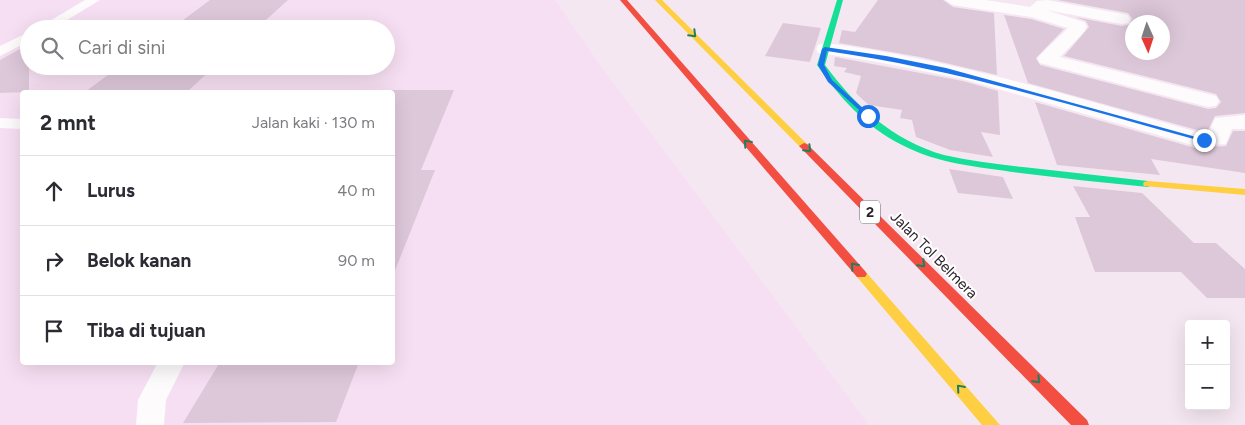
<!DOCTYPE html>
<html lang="id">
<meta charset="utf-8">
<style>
:root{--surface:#fff;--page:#f2f2f3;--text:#2b2b33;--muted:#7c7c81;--line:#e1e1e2}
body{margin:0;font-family:Figtree,sans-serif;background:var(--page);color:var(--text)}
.controls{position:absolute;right:15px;bottom:15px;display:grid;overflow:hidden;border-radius:5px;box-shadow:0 5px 20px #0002}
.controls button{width:45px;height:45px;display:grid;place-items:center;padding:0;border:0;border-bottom:1px solid var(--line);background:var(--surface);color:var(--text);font:25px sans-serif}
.compass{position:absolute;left:1125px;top:15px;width:45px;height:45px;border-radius:50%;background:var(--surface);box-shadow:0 5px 20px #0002;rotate:177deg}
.stop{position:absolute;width:15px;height:15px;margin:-11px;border:4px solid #1a73e8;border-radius:50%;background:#fff}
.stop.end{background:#1a73e8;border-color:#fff;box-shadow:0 1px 5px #0008}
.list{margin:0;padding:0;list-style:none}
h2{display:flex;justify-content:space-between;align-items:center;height:65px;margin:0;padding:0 20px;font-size:21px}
h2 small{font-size:16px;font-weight:400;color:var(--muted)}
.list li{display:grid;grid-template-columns:32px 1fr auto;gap:15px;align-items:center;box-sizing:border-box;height:70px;padding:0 20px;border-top:1px solid var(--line)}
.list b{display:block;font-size:19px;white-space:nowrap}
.list em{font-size:16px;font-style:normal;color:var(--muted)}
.icon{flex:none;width:28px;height:28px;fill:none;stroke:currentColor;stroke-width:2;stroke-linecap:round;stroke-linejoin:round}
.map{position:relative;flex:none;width:1245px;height:425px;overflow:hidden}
.search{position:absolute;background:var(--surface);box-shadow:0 5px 20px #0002;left:20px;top:20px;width:375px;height:55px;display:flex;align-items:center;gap:12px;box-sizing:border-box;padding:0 18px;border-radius:28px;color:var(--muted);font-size:19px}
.panel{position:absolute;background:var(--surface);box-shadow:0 5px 20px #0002;left:20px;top:90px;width:375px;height:275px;border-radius:5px}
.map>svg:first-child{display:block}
.built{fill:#f6dff2;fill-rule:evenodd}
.building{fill:#ddc8d9;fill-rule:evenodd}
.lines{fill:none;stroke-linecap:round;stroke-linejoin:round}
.lane{fill:#fefbfd;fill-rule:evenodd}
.street{fill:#fefbfd;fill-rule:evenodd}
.fast{fill:#16e098;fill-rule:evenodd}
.slow{fill:#ffcf43;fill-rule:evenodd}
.jam{fill:#f24e42;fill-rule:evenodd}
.oneway{stroke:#1e7f5f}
.route{fill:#1a73e8}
.labels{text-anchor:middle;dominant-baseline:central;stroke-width:4;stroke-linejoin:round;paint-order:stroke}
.shield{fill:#fff;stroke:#686267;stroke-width:1}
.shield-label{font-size:14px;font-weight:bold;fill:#271e26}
.street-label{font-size:15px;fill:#271e26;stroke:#fff}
</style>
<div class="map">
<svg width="1245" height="425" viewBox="0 0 1245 425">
<rect width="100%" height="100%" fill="#f5e7f2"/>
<!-- built -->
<path class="built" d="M 0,0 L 555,0 L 598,62 L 869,425 L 0,425 ZM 29,29 L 386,29 L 386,66 L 29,66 ZM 22,92 L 392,92 L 392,362 L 22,362 Z"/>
<!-- building -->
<g class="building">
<polygon points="210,0 288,0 256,29 171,29"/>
<polygon points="878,0 943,0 953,7 994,13 997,75 920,57 839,43 842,30 855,32"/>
<path d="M 1057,0 L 1245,0 L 1245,113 L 1215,116 L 1208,130 L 1197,130 L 1028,83 L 1004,15 L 1031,19 L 1064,29 L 1036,58 L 1040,65 L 1208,109 L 1216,108 L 1221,102 L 1216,94 L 1064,56 L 1089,27 L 1086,21 L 1075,17 L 1122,26 L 1130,24 L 1132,18 L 1128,13 ZM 1132,22 L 1162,22 L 1162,52 L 1132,52 Z"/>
<polygon points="783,23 821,28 810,62 765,56"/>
<polygon points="29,44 29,92 0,93 0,60"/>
<polygon points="835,57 963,81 998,91 1000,135 981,132 993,157 950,150 916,137 912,120 900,118 902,110 869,105 862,99 856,93 861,76 844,72 847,68 834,66"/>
<polygon points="120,66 215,66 188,91 85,92"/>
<polygon points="392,90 454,90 421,170 435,170 394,273 392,273"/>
<polygon points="1035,102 1195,148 1226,146 1233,131 1245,131 1245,173 1151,159 1160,175 1057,165"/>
<polygon points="949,169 1003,177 1013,199 958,193"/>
<polygon points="1073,186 1142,193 1194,243 1216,243 1245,269 1245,298 1207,298 1181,272 1095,272 1075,217 1090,217"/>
<polygon points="220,362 359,362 336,422 183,423"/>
</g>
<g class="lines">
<!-- lane -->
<g class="lane">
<polygon points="85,0 100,0 52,29 36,29"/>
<polygon points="29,32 29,41 0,56 0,46"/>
<polygon points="0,118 22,119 22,129 0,128"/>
<polygon points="158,362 185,362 166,400 164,425 136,425 138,400"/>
</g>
<!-- street -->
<g class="street">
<polygon points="945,0 986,0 1030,7 1037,1 1047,0 1128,15 1130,19 1128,23 1122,24 1046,10 1084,22 1087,26 1084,32 1060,57 1216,96 1219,101 1216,106 1208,107 1040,63 1037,59 1040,55 1068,28 1031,17 953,5"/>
<path d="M 825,43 C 952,59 1074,97 1197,132 L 1209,132 L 1215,118 L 1245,115 L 1245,129 L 1232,129 L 1226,144 L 1196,146 L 963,79 L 872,61 L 818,53 L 816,49 L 818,45 Z"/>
</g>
<!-- fast -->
<path class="fast" d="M 837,0 L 843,0 L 825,65 C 855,106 894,141 944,155 C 970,161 997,164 1023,167 C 1065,172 1106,176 1148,181 L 1153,184 L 1148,187 C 1105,183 1062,178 1020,173 C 979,167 938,164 902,145 C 866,127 839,97 817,65 Z"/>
<!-- slow -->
<g class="slow">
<polygon points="655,0 662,0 807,144 809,146 807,148 801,148"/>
<polygon points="1148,181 1245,189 1245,195 1144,186 1143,184 1144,182"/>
<polygon points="861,270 865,271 1000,425 982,425 857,277 855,274 857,271"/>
</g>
<!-- jam -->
<g class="jam">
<polygon points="620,0 627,0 865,271 867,274 865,277 857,277"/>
<polygon points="804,143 807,144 1087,420 1089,425 1071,425 801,148 799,146"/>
</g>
</g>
<!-- one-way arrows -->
<defs><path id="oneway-chevron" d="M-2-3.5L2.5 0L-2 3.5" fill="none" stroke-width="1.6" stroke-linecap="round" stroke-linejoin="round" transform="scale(1.25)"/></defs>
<g class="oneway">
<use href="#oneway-chevron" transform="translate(693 34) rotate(45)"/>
<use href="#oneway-chevron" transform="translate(747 143) rotate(-131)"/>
<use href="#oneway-chevron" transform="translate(808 149) rotate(45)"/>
<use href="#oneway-chevron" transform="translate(922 264) rotate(45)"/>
<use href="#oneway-chevron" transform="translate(854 266) rotate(-131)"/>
<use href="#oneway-chevron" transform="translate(1037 380) rotate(45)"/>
<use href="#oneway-chevron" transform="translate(960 388) rotate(-131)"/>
</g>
<!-- route -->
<path class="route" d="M 825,47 L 886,56 L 946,68 L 1207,140 L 1201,141 C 1077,107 955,69 827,51 L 824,65 L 832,80 L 870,115 L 868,118 L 828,82 L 818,65 L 822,49 Z"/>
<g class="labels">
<!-- shield labels -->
<rect class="shield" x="860" y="200.5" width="20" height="23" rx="4"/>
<g class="shield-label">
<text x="870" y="212">2</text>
</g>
<!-- street labels -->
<g class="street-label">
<text transform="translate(934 255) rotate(45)">Jalan Tol Belmera</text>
</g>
</g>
</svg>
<div class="controls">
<button>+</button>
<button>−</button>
</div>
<svg class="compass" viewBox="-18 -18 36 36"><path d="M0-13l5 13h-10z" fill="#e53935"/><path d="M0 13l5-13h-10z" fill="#7c7c81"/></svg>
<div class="stop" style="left:868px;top:116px"></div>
<div class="stop end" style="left:1204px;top:140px"></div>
<div class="search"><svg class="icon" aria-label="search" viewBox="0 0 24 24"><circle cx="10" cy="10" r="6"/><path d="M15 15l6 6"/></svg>Cari di sini</div>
<section class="panel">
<h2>2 mnt<small>Jalan kaki · 130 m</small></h2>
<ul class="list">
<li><svg class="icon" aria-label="ahead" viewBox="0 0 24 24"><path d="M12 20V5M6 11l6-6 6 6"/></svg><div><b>Lurus</b></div><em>40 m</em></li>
<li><svg class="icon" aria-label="right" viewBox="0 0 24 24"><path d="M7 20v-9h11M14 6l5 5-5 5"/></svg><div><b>Belok kanan</b></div><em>90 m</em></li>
<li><svg class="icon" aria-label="arrive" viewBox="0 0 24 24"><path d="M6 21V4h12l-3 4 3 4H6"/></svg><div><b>Tiba di tujuan</b></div></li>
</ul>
</section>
</div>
